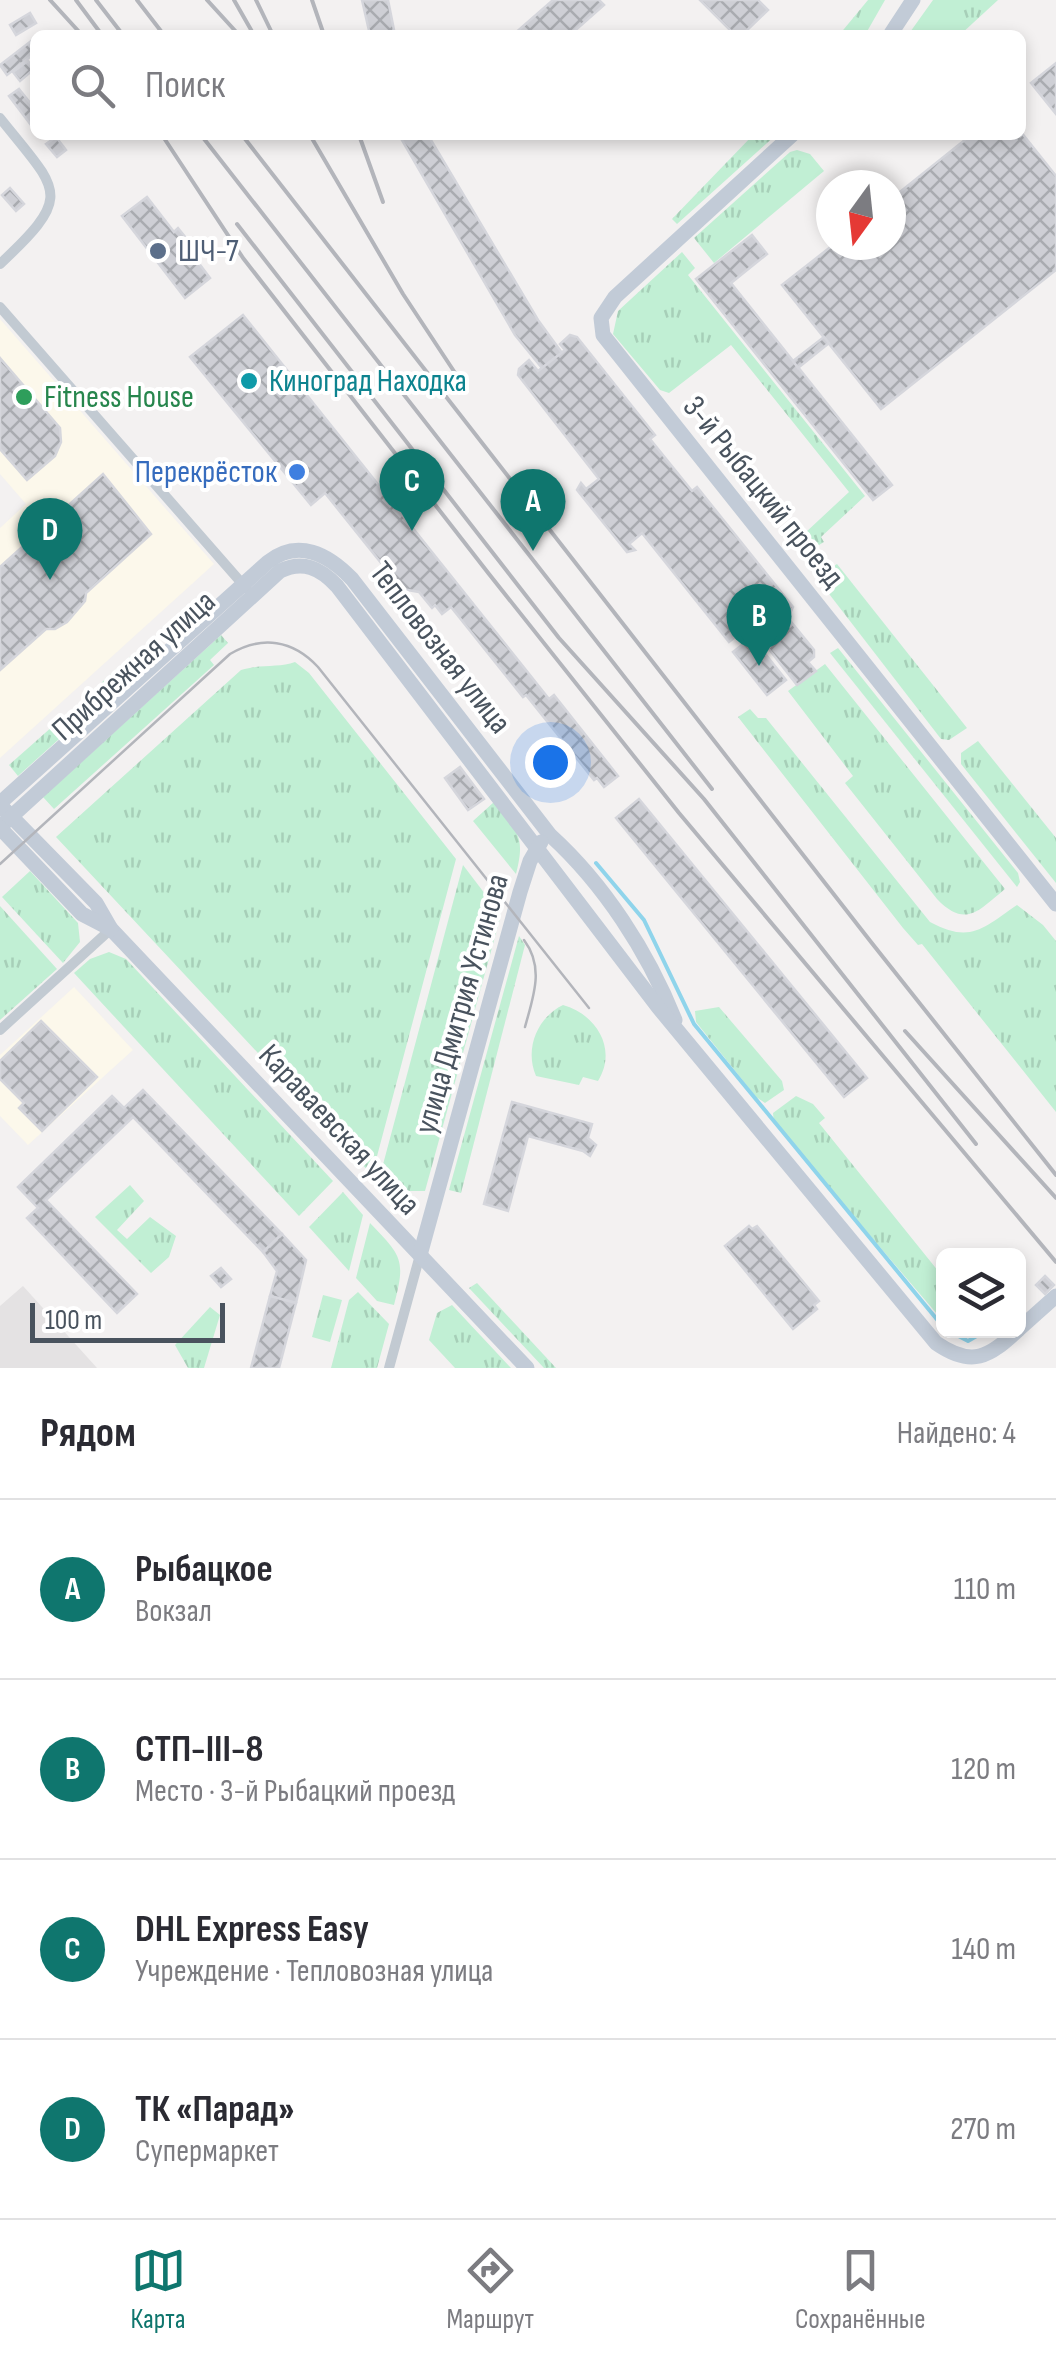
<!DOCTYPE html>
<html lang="ru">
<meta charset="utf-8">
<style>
:root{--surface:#fff;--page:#f7f7f7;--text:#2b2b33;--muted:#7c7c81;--line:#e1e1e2;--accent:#0f766e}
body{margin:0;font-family:"Sofia Sans Condensed",sans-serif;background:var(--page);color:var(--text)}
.controls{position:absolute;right:30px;bottom:30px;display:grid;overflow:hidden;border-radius:15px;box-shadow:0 5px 15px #0003}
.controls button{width:90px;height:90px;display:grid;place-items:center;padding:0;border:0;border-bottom:2px solid var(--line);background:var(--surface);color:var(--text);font:50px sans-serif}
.compass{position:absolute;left:816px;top:170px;width:90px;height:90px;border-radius:50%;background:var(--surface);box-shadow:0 5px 15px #0003;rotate:195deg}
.scale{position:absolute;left:30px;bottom:25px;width:195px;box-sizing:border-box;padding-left:10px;border:5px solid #49535e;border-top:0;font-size:28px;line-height:35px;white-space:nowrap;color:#49535e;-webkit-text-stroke:8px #fff;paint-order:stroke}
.you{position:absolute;left:550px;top:762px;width:35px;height:35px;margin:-25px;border:8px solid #fff;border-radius:50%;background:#1a73e8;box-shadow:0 0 0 15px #1a73e833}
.badge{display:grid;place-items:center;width:65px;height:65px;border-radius:50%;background:var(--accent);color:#fff;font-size:32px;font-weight:700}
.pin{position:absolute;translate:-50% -82px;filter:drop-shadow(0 2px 5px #0008)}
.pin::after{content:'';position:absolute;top:52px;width:35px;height:30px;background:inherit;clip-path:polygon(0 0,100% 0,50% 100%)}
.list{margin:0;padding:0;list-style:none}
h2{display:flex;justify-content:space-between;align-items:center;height:130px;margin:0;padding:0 40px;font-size:42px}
h2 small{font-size:32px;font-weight:400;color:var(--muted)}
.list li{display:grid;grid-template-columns:65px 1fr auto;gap:30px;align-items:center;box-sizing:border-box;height:180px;padding:0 40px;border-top:2px solid var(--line)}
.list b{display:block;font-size:38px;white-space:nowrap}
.list p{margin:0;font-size:32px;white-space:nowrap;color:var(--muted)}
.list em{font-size:32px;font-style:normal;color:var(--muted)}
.icon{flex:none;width:55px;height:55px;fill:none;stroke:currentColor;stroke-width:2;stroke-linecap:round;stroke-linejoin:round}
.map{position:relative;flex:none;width:1056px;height:1368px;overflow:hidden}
.search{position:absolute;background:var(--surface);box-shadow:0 5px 15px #0003;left:30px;right:30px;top:30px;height:110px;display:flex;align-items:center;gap:25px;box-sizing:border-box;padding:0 35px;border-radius:15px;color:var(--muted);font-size:38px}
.sheet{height:850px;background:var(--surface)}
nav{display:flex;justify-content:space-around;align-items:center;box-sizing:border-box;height:140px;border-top:2px solid var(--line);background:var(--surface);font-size:28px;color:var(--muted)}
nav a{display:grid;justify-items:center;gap:5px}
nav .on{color:var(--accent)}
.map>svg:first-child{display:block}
.commercial{fill:#fcf8eb}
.education{fill:#e4e2e3}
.grass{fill:url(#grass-tufts)}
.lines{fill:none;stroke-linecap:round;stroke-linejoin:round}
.stream{stroke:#8fd4eb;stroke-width:4}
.building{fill:url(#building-cross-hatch);stroke:#d5d6dc;stroke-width:2.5}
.street{stroke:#c2cad2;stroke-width:10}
.secondary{stroke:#c2cbd7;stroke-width:15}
.tram{stroke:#b3b5bb;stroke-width:2.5}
.rail{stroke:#b3b5bb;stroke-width:4}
.service-dot{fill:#5c6f8a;stroke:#fff;stroke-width:4}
.culture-dot{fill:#0f9aa8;stroke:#fff;stroke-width:4}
.leisure-dot{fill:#2e9e5b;stroke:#fff;stroke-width:4}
.shop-dot{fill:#3f7fe0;stroke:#fff;stroke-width:4}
.labels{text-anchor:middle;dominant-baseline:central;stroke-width:8;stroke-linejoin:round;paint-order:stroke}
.service-label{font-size:32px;fill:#4e5e75;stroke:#fff;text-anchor:start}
.culture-label{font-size:32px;fill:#0d838f;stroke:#fff;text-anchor:start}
.leisure-label{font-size:32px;fill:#27864d;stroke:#fff;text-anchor:start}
.shop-label{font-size:32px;fill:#366cbe;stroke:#fff;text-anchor:end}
.street-label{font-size:32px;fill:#49535e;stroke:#fff}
</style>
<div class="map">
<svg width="1056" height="1368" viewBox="0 0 1056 1368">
<defs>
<pattern id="grass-tufts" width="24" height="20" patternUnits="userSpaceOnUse" patternTransform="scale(2.5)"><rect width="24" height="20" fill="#c1efd4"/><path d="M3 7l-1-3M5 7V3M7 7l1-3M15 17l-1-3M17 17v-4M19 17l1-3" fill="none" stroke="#a7cfb8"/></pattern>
<pattern id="building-cross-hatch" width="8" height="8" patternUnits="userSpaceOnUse" patternTransform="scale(2.5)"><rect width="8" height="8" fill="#cecfd5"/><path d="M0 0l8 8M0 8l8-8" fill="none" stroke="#a9abb0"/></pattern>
</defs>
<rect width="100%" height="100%" fill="#f3f1f1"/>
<!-- commercial -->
<g class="commercial">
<polygon points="0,319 214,564 0,758 0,528 26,504 0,474"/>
<polygon points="74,987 133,1050 28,1145 0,1116 0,1055"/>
</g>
<!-- education -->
<polygon class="education" points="23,1286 97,1368 0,1368 0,1306"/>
<!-- grass -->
<g class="grass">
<polygon points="868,0 885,0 865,35 839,35"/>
<polygon points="933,0 998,0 960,35 908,35"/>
<polygon points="753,135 776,135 677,224 672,219"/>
<polygon points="797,150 810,154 824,171 714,263 694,238 790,152"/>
<polygon points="682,252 695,268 688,275 865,496 821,537 824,542 809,551 804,542 805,533 849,492 731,345 669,393 660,390 613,334 618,311"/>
<polygon points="837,564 967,728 949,740 941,739 816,577"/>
<polygon points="221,635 228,643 210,660 214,665 54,809 43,797"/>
<polygon points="838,648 1018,873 1020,882 1017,887 830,653"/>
<polygon points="131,656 136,661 90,711 79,703"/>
<path d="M 295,662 L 309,673 L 456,859 L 372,1175 L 56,837 L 241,670 C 259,664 279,668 295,662 Z"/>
<path d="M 825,664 L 1005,889 C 979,910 966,929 937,899 L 845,783 L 853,776 L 788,691 Z"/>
<path d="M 750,709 L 758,718 L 766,718 L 930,922 C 971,944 983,928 1017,905 L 1043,925 L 1056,941 L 1056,1112 L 922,944 L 918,945 L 903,928 L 738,717 Z"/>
<polygon points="71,710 78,722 18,776 9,765"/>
<polygon points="978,741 1056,838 1056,883 961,764 961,753"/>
<path d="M 494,802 C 517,832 526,835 516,874 L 473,821 Z"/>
<polygon points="463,865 501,915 425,1191 408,1191 381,1172"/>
<polygon points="30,871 78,923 80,942 63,963 2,897"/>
<polygon points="0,906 57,969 0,1020"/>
<polygon points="519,936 525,945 461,1193 449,1190"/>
<polygon points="109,952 126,959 333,1181 299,1216 74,973 90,959"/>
<path d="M 563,1005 C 596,1014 618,1049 598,1081 L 583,1077 L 579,1085 L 536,1076 C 524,1048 538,1017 563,1005 Z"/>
<polygon points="719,1007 782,1081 784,1090 765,1103 756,1097 696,1022 695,1011"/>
<polygon points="796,1096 813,1104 825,1118 819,1123 943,1277 943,1321 774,1123 773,1113"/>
<polygon points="130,1185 144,1201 117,1230 127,1239 150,1217 176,1236 169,1257 151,1273 95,1217"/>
<polygon points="343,1192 363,1215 349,1271 309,1227"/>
<path d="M 370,1223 C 402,1256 406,1260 394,1305 L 377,1301 L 356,1278 Z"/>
<polygon points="477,1283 556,1368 544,1368 469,1288"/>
<polygon points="358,1292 389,1324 377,1368 331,1368 349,1300"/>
<polygon points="323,1295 342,1300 330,1342 312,1337"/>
<polygon points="452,1305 511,1368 455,1368 429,1340 437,1313"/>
<polygon points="210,1307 220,1315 204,1368 188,1368 175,1345"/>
</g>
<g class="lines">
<!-- stream -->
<g class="stream">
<polyline points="596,863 644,920 694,1024 944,1328"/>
<polyline points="947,1330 968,1341 987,1330"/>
</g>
</g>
<!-- building -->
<g class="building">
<polygon points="362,0 388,0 395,35 370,35"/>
<polygon points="553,0 599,0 604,5 570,35 513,35"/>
<polygon points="700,0 758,0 768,10 742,35 735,35"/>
<polygon points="30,13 36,23 16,35 10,25"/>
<polygon points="35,38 35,53 7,75 0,65"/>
<polygon points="28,61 34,69 20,81 13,72"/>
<polygon points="1056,63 1056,114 1031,83"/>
<polygon points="19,89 35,109 34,129 9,96"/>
<polygon points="1021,132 1056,176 1056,270 881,409 782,285 833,245 891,245 891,199 971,135 1021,135"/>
<polygon points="399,135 428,135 538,320 562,353 542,368 515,335"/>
<polygon points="56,137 66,150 57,157 46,144"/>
<polygon points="10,188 24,204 16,211 2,195"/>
<polygon points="147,197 174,232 178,228 186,238 182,241 210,278 185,298 122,216"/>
<polygon points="752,235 767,254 731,283 892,485 873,500 696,279"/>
<polygon points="243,315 549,699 554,695 618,776 604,787 597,778 594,780 526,695 523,697 451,607 442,614 435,605 432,608 419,592 402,589 325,493 311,505 190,357"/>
<polygon points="570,335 577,337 655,435 650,439 692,491 697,487 793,607 788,618 814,650 814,657 808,662 816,671 797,685 750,625 729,642 642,533 629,544 635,550 627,552 577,490 581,483 586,489 599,479 518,375 519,369 529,360 538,371 565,350 560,344"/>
<polygon points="824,337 829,343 798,368 793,361"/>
<polygon points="0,358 60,428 61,442 55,456 27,480 0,449"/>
<polygon points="103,474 151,534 86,593 85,601 67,622 55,629 46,629 0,670 0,567"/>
<polygon points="752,637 786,680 767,695 733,652"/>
<polygon points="460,767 484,799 468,810 445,778"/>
<polygon points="639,799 867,1078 844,1097 616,818"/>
<polygon points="41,1021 97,1077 42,1131 19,1108 24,1103 0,1079 0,1061"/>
<polygon points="143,1090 282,1234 263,1252 133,1117 46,1200 137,1294 117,1313 27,1218 38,1208 18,1187 112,1096 124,1108"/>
<polygon points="512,1102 592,1124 588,1138 596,1145 590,1156 583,1151 528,1136 508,1211 484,1204"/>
<polygon points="749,1226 752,1229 757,1226 819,1301 814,1305 817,1309 793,1329 725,1246"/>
<polygon points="282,1234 306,1260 296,1303 270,1296 277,1271 263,1252"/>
<polygon points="221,1268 231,1279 221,1287 211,1276"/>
<polygon points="1045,1276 1054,1285 1045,1294 1036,1285"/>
<polygon points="270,1296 296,1303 279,1368 251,1368"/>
</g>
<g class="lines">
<!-- street -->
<g class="street">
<path d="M 0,118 C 59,192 75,194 0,264"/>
<polyline points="0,307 246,588"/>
<polyline points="0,1030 111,929"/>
<polyline points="389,1368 420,1255"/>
</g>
<!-- secondary -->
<g class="secondary">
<polyline points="890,35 913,0"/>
<polyline points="792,135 615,297 601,318 603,335 1056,904"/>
<path d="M 0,803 L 268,562 C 298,538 328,554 352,579 L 550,835 C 604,884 648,952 675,1020"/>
<polyline points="4,809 96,903 111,929 527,1368"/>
<path d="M 0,827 L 280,571 C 303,560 320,568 337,586 L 658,1007 L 936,1343 C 972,1368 989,1357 1018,1330"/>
<polyline points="0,828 82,914 111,929"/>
<polyline points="420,1255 520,892 530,861 541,842"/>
<polyline points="1018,1330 1056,1296"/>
</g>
<!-- tram -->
<g class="tram">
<path d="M 0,864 L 230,654 C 262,635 293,640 318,667 L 589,1008"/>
<path d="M 524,940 C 545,968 533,997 525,1027"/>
</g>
<!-- rail -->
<g class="rail">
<polyline points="50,0 82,35"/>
<polyline points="76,0 102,35"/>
<polyline points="96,0 123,35"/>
<polyline points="137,0 164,35"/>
<polyline points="207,0 239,35"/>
<polyline points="234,0 254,35"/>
<polyline points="256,0 273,35"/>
<polyline points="312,0 324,35"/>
<polyline points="162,135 243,258 489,574 679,813 1056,1262"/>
<polyline points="201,135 712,789"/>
<polyline points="242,135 871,942 1056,1175"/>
<polyline points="310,135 403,294 465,388"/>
<polyline points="359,135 383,202"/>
<polyline points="237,224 559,638 704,799 976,1144"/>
<polyline points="905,1031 1056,1198"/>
</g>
</g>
<!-- markers -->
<circle class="service-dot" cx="158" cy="251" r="10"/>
<circle class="culture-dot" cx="249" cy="381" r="10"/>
<circle class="leisure-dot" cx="24" cy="397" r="10"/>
<circle class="shop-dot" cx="297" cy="472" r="10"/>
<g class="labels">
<!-- service labels -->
<g class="service-label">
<text x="178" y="251">ШЧ-7</text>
</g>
<!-- culture labels -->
<g class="culture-label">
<text x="269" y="381">Киноград Находка</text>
</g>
<!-- leisure labels -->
<g class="leisure-label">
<text x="44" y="397">Fitness House</text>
</g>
<!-- shop labels -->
<g class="shop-label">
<text x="277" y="472">Перекрёсток</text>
</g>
<!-- street labels -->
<g class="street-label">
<text transform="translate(763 492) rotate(51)">3-й Рыбацкий проезд</text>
<text transform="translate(440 648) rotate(52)">Тепловозная улица</text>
<text transform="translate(134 666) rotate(-42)">Прибрежная улица</text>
<text transform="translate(462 1004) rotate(-74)">улица Дмитрия Устинова</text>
<text transform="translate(339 1130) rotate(47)">Караваевская улица</text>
</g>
</g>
</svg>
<div class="controls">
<button><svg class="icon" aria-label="layers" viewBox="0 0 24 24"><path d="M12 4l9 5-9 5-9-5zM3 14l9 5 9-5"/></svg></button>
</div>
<svg class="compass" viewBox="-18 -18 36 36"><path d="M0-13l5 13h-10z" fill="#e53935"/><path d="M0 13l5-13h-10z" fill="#7c7c81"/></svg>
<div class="scale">100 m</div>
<div class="you"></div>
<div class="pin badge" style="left:533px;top:551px">A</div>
<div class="pin badge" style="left:759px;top:666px">B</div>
<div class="pin badge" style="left:412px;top:531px">C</div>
<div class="pin badge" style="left:50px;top:580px">D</div>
<div class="search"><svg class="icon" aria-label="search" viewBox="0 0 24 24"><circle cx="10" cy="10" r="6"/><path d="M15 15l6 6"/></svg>Поиск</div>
</div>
<section class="sheet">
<h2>Рядом<small>Найдено: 4</small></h2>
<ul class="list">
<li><span class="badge">A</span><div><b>Рыбацкое</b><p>Вокзал</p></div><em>110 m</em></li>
<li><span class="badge">B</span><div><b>СТП-III-8</b><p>Место · 3-й Рыбацкий проезд</p></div><em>120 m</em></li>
<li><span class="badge">C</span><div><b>DHL Express Easy</b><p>Учреждение · Тепловозная улица</p></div><em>140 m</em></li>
<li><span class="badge">D</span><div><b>ТК «Парад»</b><p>Супермаркет</p></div><em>270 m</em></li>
</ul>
</section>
<nav>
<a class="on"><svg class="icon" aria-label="map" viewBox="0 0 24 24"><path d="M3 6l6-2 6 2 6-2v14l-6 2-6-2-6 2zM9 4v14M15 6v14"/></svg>Карта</a>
<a><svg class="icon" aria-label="directions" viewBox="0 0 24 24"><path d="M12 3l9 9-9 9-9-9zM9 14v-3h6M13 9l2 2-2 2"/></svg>Маршрут</a>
<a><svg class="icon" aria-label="saved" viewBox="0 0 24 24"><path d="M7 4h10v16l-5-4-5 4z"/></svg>Сохранённые</a>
</nav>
